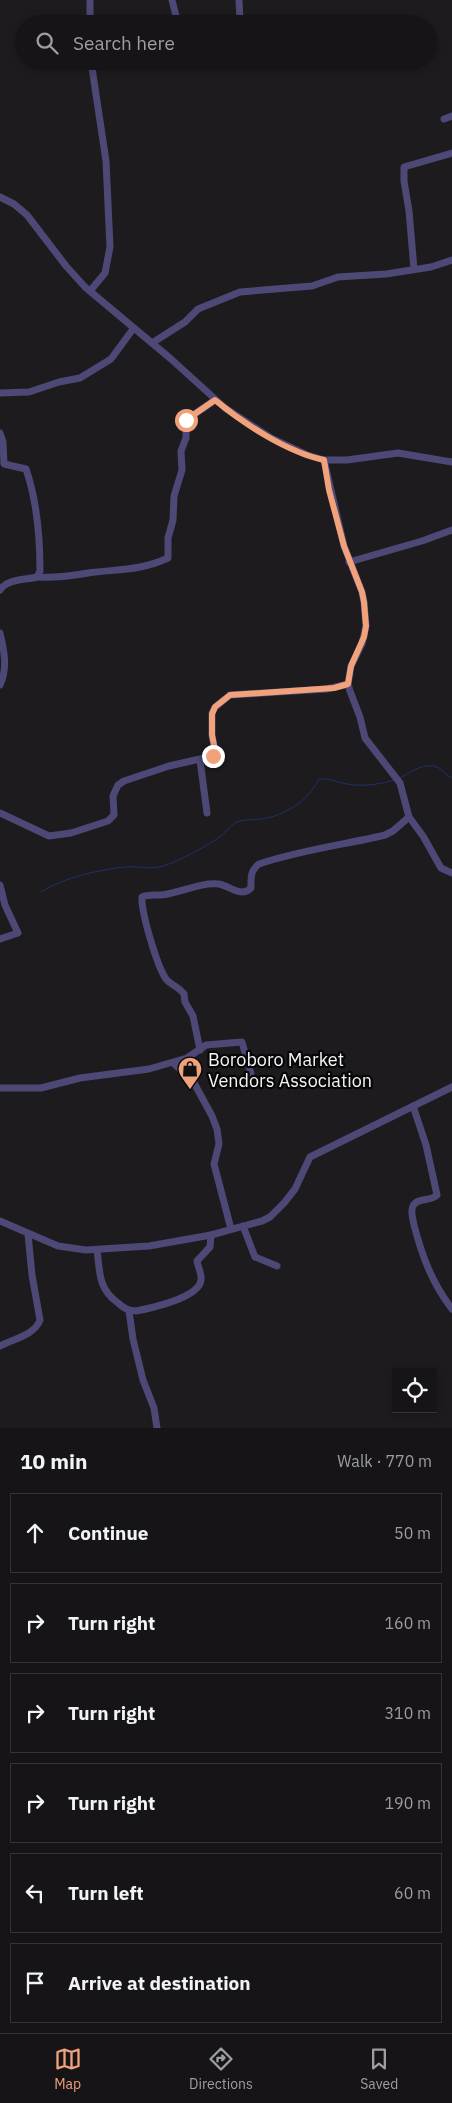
<!DOCTYPE html>
<meta charset="utf-8">
<style>
:root{--surface:#161416;--page:#1f1d1f;--text:#f1f3f6;--muted:#9e9ea1;--line:#353335;--accent:#f1a27b}
body{margin:0;font-family:"IBM Plex Sans",sans-serif;background:var(--page);color:var(--text)}
.controls{position:absolute;right:15px;bottom:15px;display:grid;overflow:hidden;border-radius:0px;box-shadow:0 2px 8px #0003}
.controls button{width:45px;height:45px;display:grid;place-items:center;padding:0;border:0;border-bottom:1px solid var(--line);background:var(--surface);color:var(--text);font:25px sans-serif}
.stop{position:absolute;width:15px;height:15px;margin:-11px;border:4px solid #f1a27b;border-radius:50%;background:#fff}
.stop.end{background:#f1a27b;border-color:#fff;box-shadow:0 1px 5px #0008}
.list{margin:0;padding:0;list-style:none}
h2{display:flex;justify-content:space-between;align-items:center;height:65px;margin:0;padding:0 20px;font-size:21px}
h2 small{font-size:16px;font-weight:400;color:var(--muted)}
.list li{display:grid;grid-template-columns:32px 1fr auto;gap:15px;align-items:center;box-sizing:border-box;height:80px;margin:0 10px 10px;padding:0 10px;border:1px solid var(--line);border-radius:0px}
.list b{display:block;font-size:19px;white-space:nowrap}
.list em{font-size:16px;font-style:normal;color:var(--muted)}
.icon{flex:none;width:28px;height:28px;fill:none;stroke:currentColor;stroke-width:2;stroke-linecap:round;stroke-linejoin:round}
.map{position:relative;flex:none;width:452px;height:1428px;overflow:hidden}
.search{position:absolute;background:var(--surface);box-shadow:0 2px 8px #0003;left:15px;right:15px;top:15px;height:55px;display:flex;align-items:center;gap:12px;box-sizing:border-box;padding:0 18px;border-radius:28px;color:var(--muted);font-size:19px}
.sheet{height:605px;background:var(--surface)}
nav{display:flex;justify-content:space-around;align-items:center;box-sizing:border-box;height:70px;border-top:1px solid var(--line);background:var(--surface);font-size:14px;color:var(--muted)}
nav a{display:grid;justify-items:center;gap:2px}
nav .on{color:var(--accent)}
.map>svg:first-child{display:block}
.lines{fill:none;stroke-linecap:round;stroke-linejoin:round}
.stream{stroke:#20306c;stroke-width:1}
.minor{stroke:#4d4875;stroke-width:7}
.route{stroke:#f1a27b;stroke-width:6}
.labels{text-anchor:middle;dominant-baseline:central;stroke-width:4.5;stroke-linejoin:round;paint-order:stroke}
.poi-label{font-size:18px;fill:#f5f4f7;stroke:#070607;text-anchor:start}
</style>
<div class="map">
<svg width="452" height="1428" viewBox="0 0 452 1428">
<rect width="100%" height="100%" fill="#1d1b1e"/>
<g class="lines">
<!-- stream -->
<g class="stream">
<path d="M 400,778 C 411,772 425,761 439,768 C 443,771 447,776 452,778"/>
<path d="M 41,892 C 65,877 98,870 125,867 C 137,866 148,869 159,867 C 172,865 207,846 218,838 C 224,834 229,827 235,823 C 242,819 253,820 261,819 C 285,816 308,801 319,779 C 331,778 341,784 354,785 C 367,786 381,784 394,780"/>
</g>
<!-- minor -->
<g class="minor">
<polyline points="90,0 90,24"/>
<polyline points="172,0 178,24"/>
<polyline points="239,0 240,19"/>
<polyline points="444,119 452,116"/>
<polyline points="0,197 14,204 27,215 66,266 85,287 171,359 225,408 271,438 307,455 324,460 347,460 398,453 452,462"/>
<polyline points="414,269 409,211 404,181 404,167 452,153"/>
<polyline points="90,291 105,273 110,247 106,161 91,61"/>
<polyline points="152,343 185,322 198,309 240,292 312,286 338,277 386,274 431,267 452,260"/>
<polyline points="0,393 29,392 59,382 80,378 111,359 133,329"/>
<path d="M 0,433 L 3,442 L 4,464 L 26,469 C 37,501 40,537 40,571 L 37,577 C 25,580 7,579 0,590"/>
<polyline points="324,460 344,546 362,592 364,602 366,626 362,644 351,666 348,684 350,691 360,717 365,738 400,783 409,817 423,836 441,868 452,873"/>
<polyline points="349,562 422,541 452,530"/>
<path d="M 37,577 C 56,578 69,576 88,573 C 117,569 140,571 168,558 L 168,538 L 173,520 L 174,496 L 182,470 L 181,451 L 186,438 L 186,420 L 215,400"/>
<path d="M 0,633 C 4,650 8,668 0,685"/>
<polyline points="200,760 207,813"/>
<polyline points="0,813 49,836 71,833 108,821 114,815 113,796 118,785 124,781 169,766 213,756 215,751 212,735 212,713 215,707 230,695 327,689 348,684"/>
<polyline points="0,885 5,905 18,933 0,939"/>
<path d="M 200,1050 L 193,1016 L 185,1002 L 184,994 C 179,987 171,985 166,979 C 157,966 141,912 142,897 C 147,894 155,895 161,895 C 180,893 200,882 219,884 C 230,886 241,898 251,888 C 251,878 250,871 259,864 C 301,850 343,845 385,835 L 393,831 L 409,817"/>
<polyline points="173,1063 193,1081 212,1116 217,1129 219,1144 214,1164 231,1229"/>
<polyline points="0,1088 41,1088 80,1078 149,1069 187,1058 206,1045 242,1042 251,1074"/>
<path d="M 413,1106 L 426,1145 L 437,1195 C 431,1202 417,1197 413,1206 C 410,1211 413,1219 414,1225 C 422,1256 432,1283 452,1309"/>
<polyline points="0,1221 58,1246 86,1250 149,1246 211,1235 262,1221 270,1217 284,1203 295,1189 310,1157 452,1087"/>
<polyline points="243,1226 255,1257 277,1266"/>
<path d="M 97,1250 C 100,1272 98,1289 118,1303 C 124,1308 128,1311 136,1311 C 151,1308 199,1298 201,1280 C 202,1274 198,1267 197,1261 L 210,1247 L 211,1235"/>
<polyline points="129,1311 133,1339 143,1380 154,1408 157,1428"/>
<path d="M 0,1346 C 13,1339 35,1335 40,1320 L 32,1275 L 28,1234"/>
</g>
</g>
<g class="lines">
<!-- route -->
<path class="route" d="M 186,420 L 215,400 C 244,424 287,452 324,460 L 329,490 L 344,546 L 362,592 L 364,602 L 366,626 L 364,637 L 351,666 L 348,684 L 334,688 L 230,695 L 215,707 L 212,714 L 212,735 L 215,750 L 213,756"/>
</g>
<!-- icons -->
<defs>
<symbol id="shop-pin" viewBox="-11 -11 22 30"><path d="M0 17L-7.5 6A9.5 9.5 0 1 1 7.5 6Z" fill="#f1a27b" stroke="#070607"/><path d="M-5-2.5h2.3a2.7 3.5 0 0 1 5.4 0H5L5.5 6h-11ZM-1.5-2.5h3a1.5 2.3 0 0 0-3 0Z" fill="#111"/></symbol>
</defs>
<g fill-rule="evenodd">
<use href="#shop-pin" x="176" y="1055" width="28" height="38"/>
</g>
<g class="labels">
<!-- poi labels -->
<g class="poi-label">
<text x="208" y="1059">Boroboro Market<tspan x="208" dy="21">Vendors Association</tspan></text>
</g>
</g>
</svg>
<div class="controls">
<button><svg class="icon" aria-label="locate" viewBox="0 0 24 24"><circle cx="12" cy="12" r="6"/><path d="M12 2v4M12 18v4M2 12h4M18 12h4"/></svg></button>
</div>
<div class="stop" style="left:186px;top:420px"></div>
<div class="stop end" style="left:213px;top:756px"></div>
<div class="search"><svg class="icon" aria-label="search" viewBox="0 0 24 24"><circle cx="10" cy="10" r="6"/><path d="M15 15l6 6"/></svg>Search here</div>
</div>
<section class="sheet">
<h2>10 min<small>Walk · 770 m</small></h2>
<ul class="list">
<li><svg class="icon" aria-label="ahead" viewBox="0 0 24 24"><path d="M12 20V5M6 11l6-6 6 6"/></svg><div><b>Continue</b></div><em>50 m</em></li>
<li><svg class="icon" aria-label="right" viewBox="0 0 24 24"><path d="M7 20v-9h11M14 6l5 5-5 5"/></svg><div><b>Turn right</b></div><em>160 m</em></li>
<li><svg class="icon" aria-label="right" viewBox="0 0 24 24"><path d="M7 20v-9h11M14 6l5 5-5 5"/></svg><div><b>Turn right</b></div><em>310 m</em></li>
<li><svg class="icon" aria-label="right" viewBox="0 0 24 24"><path d="M7 20v-9h11M14 6l5 5-5 5"/></svg><div><b>Turn right</b></div><em>190 m</em></li>
<li><svg class="icon" aria-label="left" viewBox="0 0 24 24"><path d="M17 20v-9H6M10 6l-5 5 5 5"/></svg><div><b>Turn left</b></div><em>60 m</em></li>
<li><svg class="icon" aria-label="arrive" viewBox="0 0 24 24"><path d="M6 21V4h12l-3 4 3 4H6"/></svg><div><b>Arrive at destination</b></div></li>
</ul>
</section>
<nav>
<a class="on"><svg class="icon" aria-label="map" viewBox="0 0 24 24"><path d="M3 6l6-2 6 2 6-2v14l-6 2-6-2-6 2zM9 4v14M15 6v14"/></svg>Map</a>
<a><svg class="icon" aria-label="directions" viewBox="0 0 24 24"><path d="M12 3l9 9-9 9-9-9zM9 14v-3h6M13 9l2 2-2 2"/></svg>Directions</a>
<a><svg class="icon" aria-label="saved" viewBox="0 0 24 24"><path d="M7 4h10v16l-5-4-5 4z"/></svg>Saved</a>
</nav>
